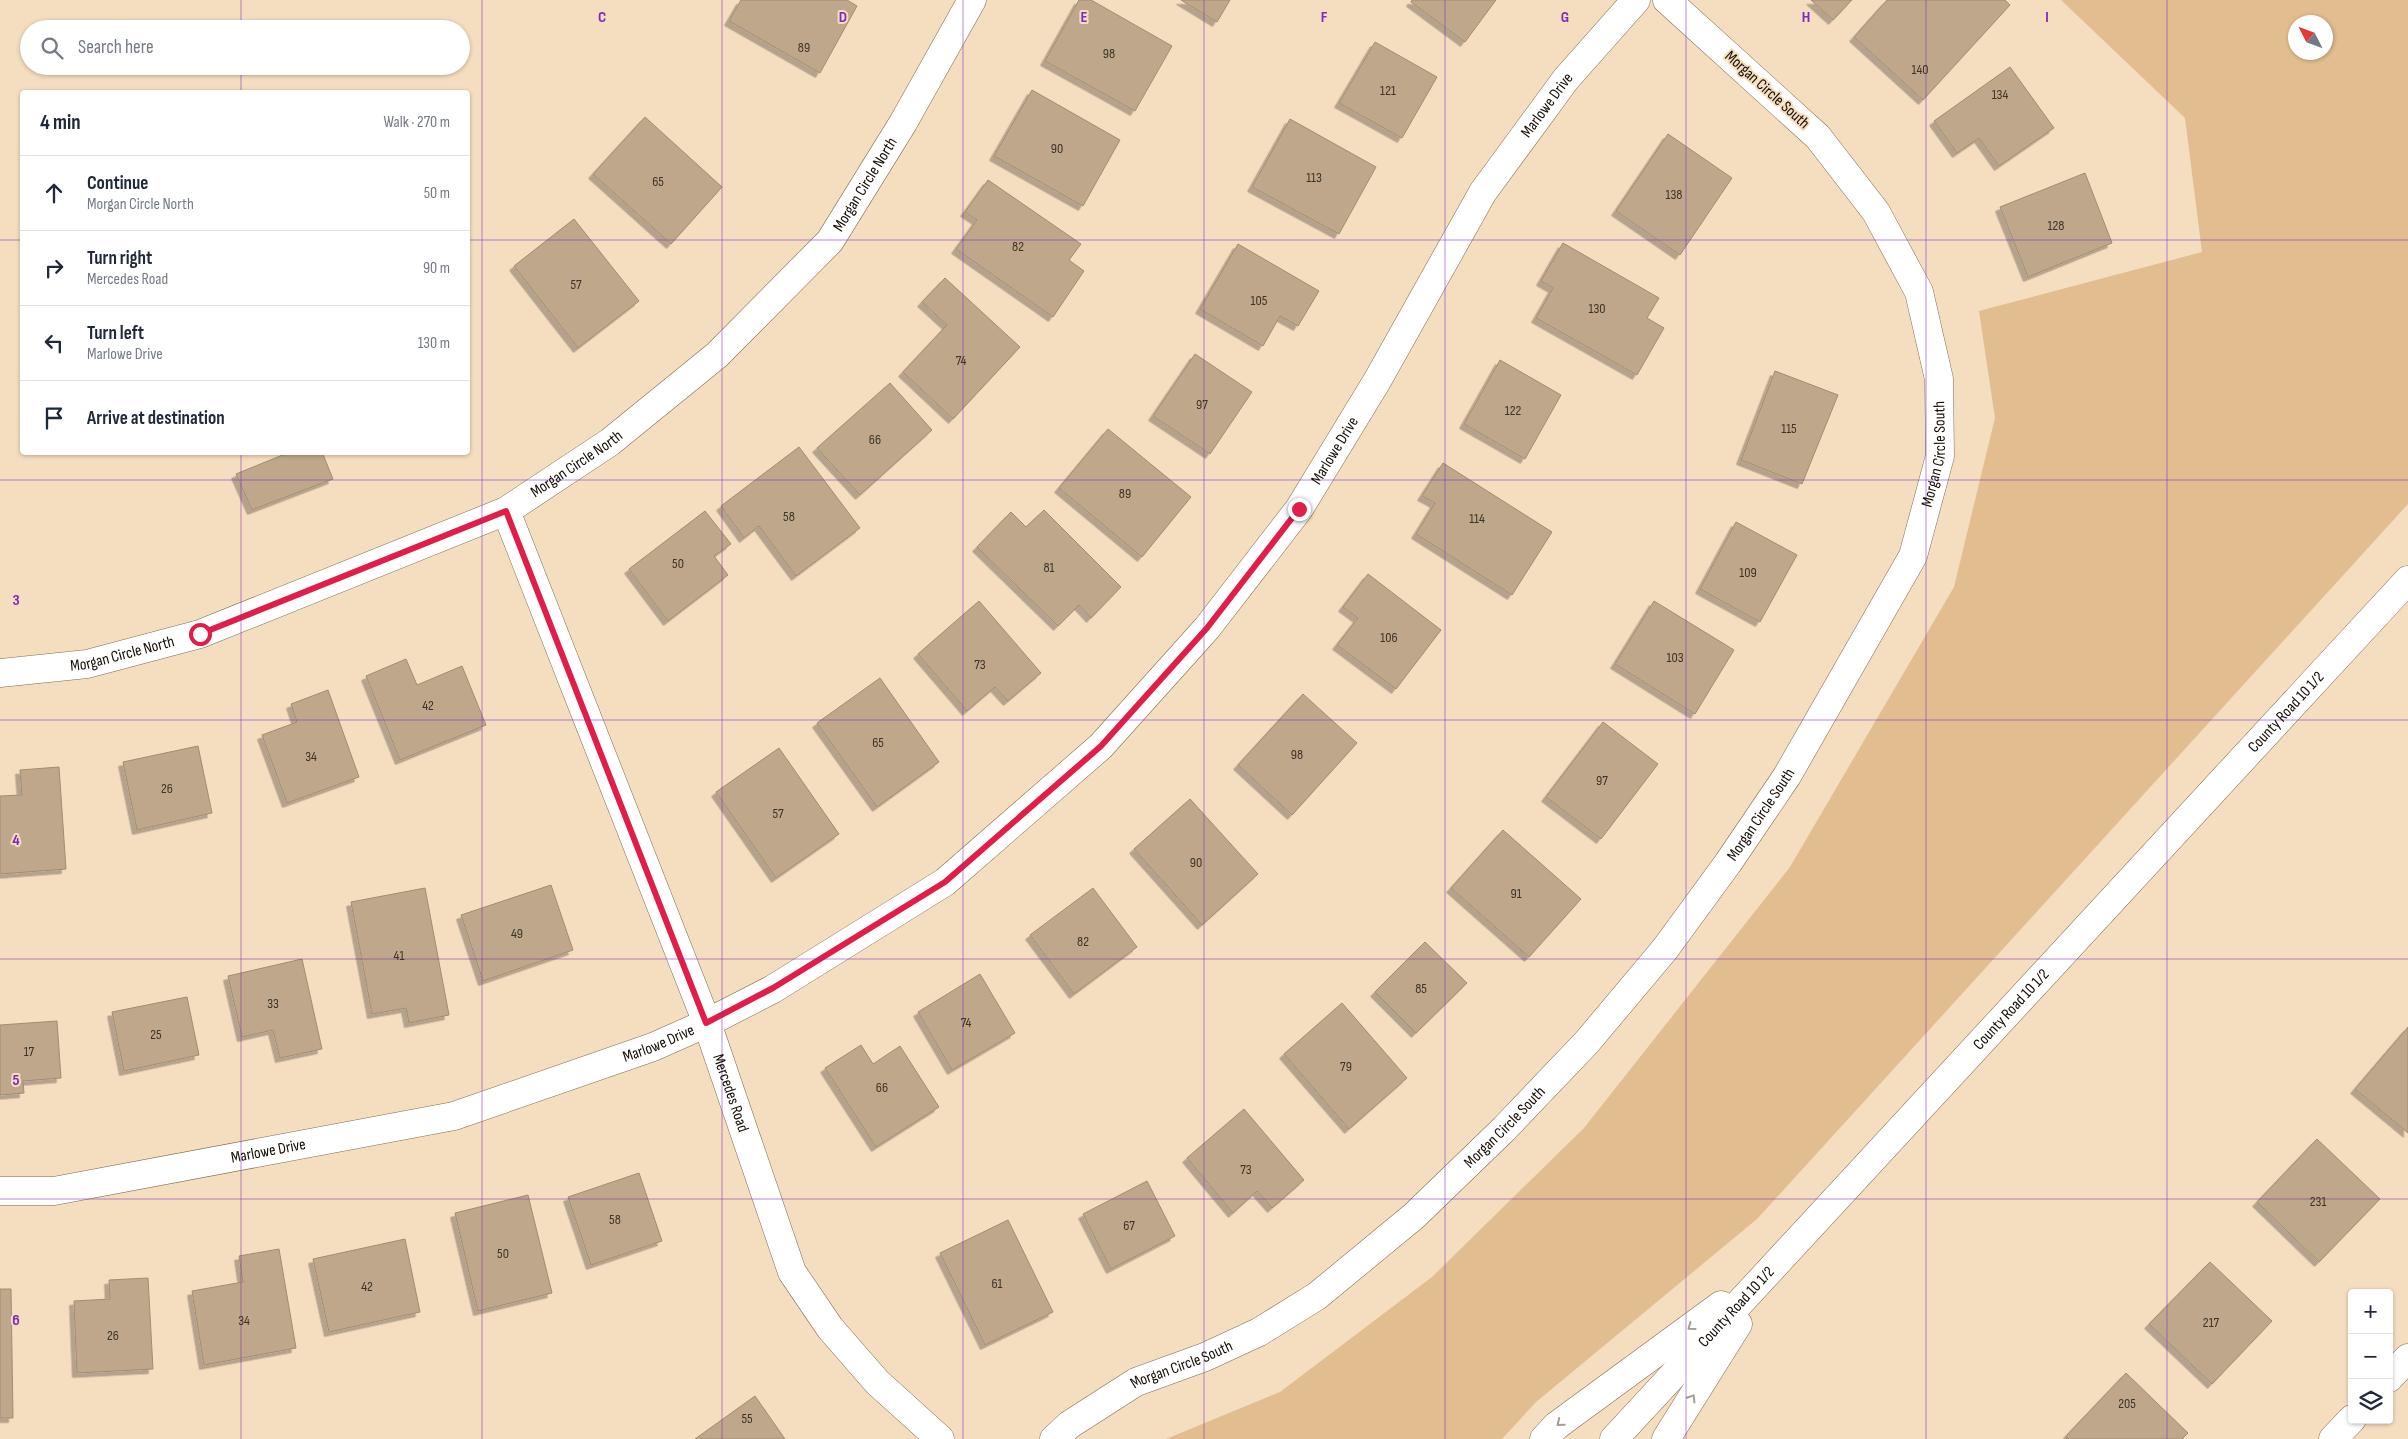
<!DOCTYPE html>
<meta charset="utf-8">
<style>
:root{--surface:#fff;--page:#f6f6f7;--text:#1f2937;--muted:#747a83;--line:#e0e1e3}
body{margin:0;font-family:"Sofia Sans Condensed",sans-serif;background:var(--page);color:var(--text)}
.controls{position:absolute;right:15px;bottom:15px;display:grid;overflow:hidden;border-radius:5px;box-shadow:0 1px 4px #0004}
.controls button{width:45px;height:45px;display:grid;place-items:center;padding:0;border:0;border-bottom:1px solid var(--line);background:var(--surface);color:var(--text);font:25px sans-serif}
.compass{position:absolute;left:2288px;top:15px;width:45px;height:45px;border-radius:50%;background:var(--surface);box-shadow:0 1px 4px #0004;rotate:312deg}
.stop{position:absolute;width:15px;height:15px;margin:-11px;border:4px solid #e11d48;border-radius:50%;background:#fff}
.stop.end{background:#e11d48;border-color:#fff;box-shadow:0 1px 5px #0008}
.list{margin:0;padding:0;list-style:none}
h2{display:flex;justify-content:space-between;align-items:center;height:65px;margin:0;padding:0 20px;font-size:21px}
h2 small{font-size:16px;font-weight:400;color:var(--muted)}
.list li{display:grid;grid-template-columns:32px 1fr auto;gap:15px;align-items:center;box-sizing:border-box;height:75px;padding:0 20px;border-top:1px solid var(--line)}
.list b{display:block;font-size:19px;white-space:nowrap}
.list p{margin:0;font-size:16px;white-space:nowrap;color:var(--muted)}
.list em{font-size:16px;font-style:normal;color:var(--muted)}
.icon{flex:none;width:28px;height:28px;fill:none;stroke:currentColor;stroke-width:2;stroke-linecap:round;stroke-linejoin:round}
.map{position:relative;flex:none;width:2408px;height:1439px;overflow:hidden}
.search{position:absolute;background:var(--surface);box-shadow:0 1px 4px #0004;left:20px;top:20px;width:450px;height:55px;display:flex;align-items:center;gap:12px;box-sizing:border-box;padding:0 18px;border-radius:28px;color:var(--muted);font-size:19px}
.panel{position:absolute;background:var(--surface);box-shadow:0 1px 4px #0004;left:20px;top:90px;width:450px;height:365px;border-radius:5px}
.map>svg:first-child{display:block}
.green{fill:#e1bd8f;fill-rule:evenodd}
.building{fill:#bea78b;stroke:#a28c70;filter:url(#shadow)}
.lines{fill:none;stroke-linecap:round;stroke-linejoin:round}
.minor-casing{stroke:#806b51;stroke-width:29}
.minor{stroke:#fff;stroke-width:28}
.oneway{stroke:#a19e9b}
.route{stroke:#e11d48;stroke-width:6}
.grid{fill:none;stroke:#7b2cbf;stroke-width:1;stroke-opacity:0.55}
.labels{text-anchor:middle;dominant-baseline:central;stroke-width:4;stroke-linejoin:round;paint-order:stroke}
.number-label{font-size:14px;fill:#3e3326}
.street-label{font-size:16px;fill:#140c04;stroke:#f5ddc0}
.grid-label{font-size:16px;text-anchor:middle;font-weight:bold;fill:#7b2cbf;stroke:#f5ddc0;stroke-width:4;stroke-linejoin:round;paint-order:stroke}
</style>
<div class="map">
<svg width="2408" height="1439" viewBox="0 0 2408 1439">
<defs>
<filter id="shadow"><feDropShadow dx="-4.5" dy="4.5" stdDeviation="0" flood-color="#0004"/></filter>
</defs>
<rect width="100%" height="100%" fill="#f5ddc0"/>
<!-- green -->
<path class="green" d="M 2061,0 L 2408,0 L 2408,504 L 1757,1219 L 1536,1402 L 1502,1439 L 1166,1439 L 1280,1392 L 1432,1277 L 1584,1128 L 1790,867 L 1954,587 L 1995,418 L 1979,311 L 2202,252 L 2185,118 ZM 2296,22 L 2326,22 L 2326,52 L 2296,52 Z"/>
<!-- building -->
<g class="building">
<polygon points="741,0 847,0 857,6 820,73 729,21"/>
<polygon points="1079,0 1091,0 1172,46 1135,111 1045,61"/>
<polygon points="1181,0 1230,0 1217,22"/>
<polygon points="1412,0 1496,0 1465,42 1411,2"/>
<polygon points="1811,0 1852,0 1833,20"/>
<polygon points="1887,0 2005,0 2010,5 1923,100 1854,37"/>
<polygon points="1375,42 1437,77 1402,138 1339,103"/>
<polygon points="2010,67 2054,128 1999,166 1979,138 1957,153 1934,121"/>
<polygon points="1032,90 1120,140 1083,206 994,156"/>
<polygon points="645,117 722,187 671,244 593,174"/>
<polygon points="1290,119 1376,167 1339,234 1252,187"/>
<polygon points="1668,134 1732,178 1680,255 1616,211"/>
<polygon points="2085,173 2112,243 2028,277 2000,207"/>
<polygon points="988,180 1081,244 1069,260 1084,271 1053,317 956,249 977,220 965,212"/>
<polygon points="574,219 639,301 578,348 514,266"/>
<polygon points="1563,243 1659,298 1647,318 1664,328 1637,375 1536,318 1553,288 1541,281"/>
<polygon points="1238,244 1319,291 1298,326 1280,316 1263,346 1200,309"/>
<polygon points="945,278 1020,347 953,419 903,372 947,325 922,302"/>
<polygon points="1195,354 1252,392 1210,454 1153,416"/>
<polygon points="1500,360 1561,395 1525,459 1464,424"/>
<polygon points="1775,371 1838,395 1802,484 1741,460"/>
<polygon points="890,383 932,430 860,495 817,448"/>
<polygon points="1108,429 1191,497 1142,557 1059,488"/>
<polygon points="799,447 860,528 796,576 759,526 744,538 721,506"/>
<polygon points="290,452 322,452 333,479 252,510 236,474"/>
<polygon points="1443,463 1552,532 1512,595 1416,534 1435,503 1422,496"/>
<polygon points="1044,510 1121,587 1091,618 1079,605 1058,626 977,547 1011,512 1026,527"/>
<polygon points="705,511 731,544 714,556 728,575 668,621 629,569"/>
<polygon points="1736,522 1797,555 1760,622 1700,589"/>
<polygon points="1368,574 1441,630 1396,689 1337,645 1358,618 1343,607"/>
<polygon points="979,601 1041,673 1008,701 995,687 967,711 918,654"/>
<polygon points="1654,601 1734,650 1695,714 1615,664"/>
<polygon points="406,659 417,685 462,666 486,725 400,760 366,676"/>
<polygon points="880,678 939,762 877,807 817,723"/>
<polygon points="328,690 359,777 287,803 262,735 297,722 291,704"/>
<polygon points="1303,694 1357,743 1292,815 1238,765"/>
<polygon points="1603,722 1658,764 1601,839 1546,797"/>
<polygon points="198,746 212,813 137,830 123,762"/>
<polygon points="779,748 839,834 776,878 716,792"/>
<polygon points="59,767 66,869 0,874 0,796 22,795 20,770"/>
<polygon points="1190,799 1258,874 1202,925 1134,849"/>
<polygon points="1503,830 1581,899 1529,957 1451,888"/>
<polygon points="551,885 573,950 483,981 461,915"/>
<polygon points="425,888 449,1015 409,1023 406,1008 372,1014 351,902"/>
<polygon points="1093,888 1137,947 1074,994 1030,935"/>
<polygon points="1425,942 1467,983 1416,1033 1375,992"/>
<polygon points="302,959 322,1049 280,1058 273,1030 242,1037 228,976"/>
<polygon points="980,974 1015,1033 952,1070 918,1012"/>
<polygon points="187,997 199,1055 124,1071 112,1012"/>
<polygon points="1342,1003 1407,1078 1349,1129 1284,1054"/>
<polygon points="57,1021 61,1078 23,1081 24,1093 0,1095 0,1025"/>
<polygon points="2408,1027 2408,1133 2355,1089"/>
<polygon points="861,1045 873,1064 900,1046 939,1107 876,1147 825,1068"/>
<polygon points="1244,1109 1304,1180 1272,1208 1257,1191 1233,1213 1187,1158"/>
<polygon points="2317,1139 2380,1199 2319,1262 2257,1202"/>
<polygon points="639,1173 662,1241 591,1265 568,1197"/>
<polygon points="1147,1181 1175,1236 1111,1269 1083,1214"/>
<polygon points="528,1195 552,1293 478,1311 455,1213"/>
<polygon points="1008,1220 1053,1312 985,1345 940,1253"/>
<polygon points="405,1239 420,1312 329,1332 313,1259"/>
<polygon points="279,1249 296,1348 204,1365 192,1291 243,1282 239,1256"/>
<polygon points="2210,1262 2272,1321 2212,1384 2149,1324"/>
<polygon points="148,1278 153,1369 77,1373 74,1301 110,1299 109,1280"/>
<polygon points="0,1289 11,1289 13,1418 0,1418"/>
<polygon points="2126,1373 2188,1433 2182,1439 2069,1439 2066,1436"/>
<polygon points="755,1396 785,1439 695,1439"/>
</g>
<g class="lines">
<defs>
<g id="minor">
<path id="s1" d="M 506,511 L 707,1023 L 792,1272 L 830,1328 L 877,1382 L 940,1439"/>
<path id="s2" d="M 0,673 L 87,664 L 200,634 L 506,511 L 610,442 L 717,355 L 830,241 L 903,123 L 972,0"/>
<path id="s3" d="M 0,1191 L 54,1191 L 454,1116 L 653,1047 L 707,1023 L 773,989 L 945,882 L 1101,746 L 1207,628 L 1299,509 L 1377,381 L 1483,192 L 1566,79 L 1636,0"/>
<polyline points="2389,1378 2408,1358"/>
<path id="s4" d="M 1054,1439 L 1069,1425 L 1136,1382 L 1205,1357 L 1259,1332 L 1317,1296 L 1414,1216 L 1504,1129 L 1587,1042 L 1665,949 L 1728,863 L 1787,776 L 1913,556 L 1940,456 L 1939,379 L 1919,292 L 1876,212 L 1818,137 L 1667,0"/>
<polyline points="1544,1439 1556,1426 1721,1305"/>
<path id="s5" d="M 1614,1439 L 2408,580"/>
<polyline points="1666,1439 1738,1324"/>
<polyline points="2333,1439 2352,1419"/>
</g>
</defs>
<!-- minor casing -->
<use href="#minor" class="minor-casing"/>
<!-- minor -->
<use href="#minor" class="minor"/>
</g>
<!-- one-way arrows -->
<defs><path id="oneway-chevron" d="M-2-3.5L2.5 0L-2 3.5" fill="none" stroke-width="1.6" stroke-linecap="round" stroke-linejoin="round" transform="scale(1.25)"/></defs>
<g class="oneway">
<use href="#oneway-chevron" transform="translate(1691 1327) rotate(144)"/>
<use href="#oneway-chevron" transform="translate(1692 1398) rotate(-58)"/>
<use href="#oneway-chevron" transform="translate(1560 1423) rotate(141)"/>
</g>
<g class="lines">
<!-- route -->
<polyline class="route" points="200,634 506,511 706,1023 773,988 945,882 1101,746 1207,628 1299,509"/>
</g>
<!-- grid -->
<path class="grid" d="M 241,0 L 241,29M 482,0 L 482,1439M 722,0 L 722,1439M 963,0 L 963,1439M 1204,0 L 1204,1439M 1445,0 L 1445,1439M 1686,0 L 1686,1439M 1926,0 L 1926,1439M 2167,0 L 2167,1439M 241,66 L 241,92M 0,240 L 22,240M 468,240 L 2408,240M 241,452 L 241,1439M 0,480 L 2408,480M 0,720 L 2408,720M 0,959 L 2408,959M 0,1199 L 2408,1199"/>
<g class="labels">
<!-- number labels -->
<g class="number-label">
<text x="804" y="47">89</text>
<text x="1109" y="53">98</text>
<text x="1920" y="69">140</text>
<text x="1388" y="90">121</text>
<text x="2000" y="94">134</text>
<text x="1057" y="148">90</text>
<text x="1314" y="177">113</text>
<text x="658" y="181">65</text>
<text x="1674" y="194">138</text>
<text x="2056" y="225">128</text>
<text x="1018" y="246">82</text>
<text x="576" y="284">57</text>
<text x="1259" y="300">105</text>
<text x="1597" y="308">130</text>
<text x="961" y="360">74</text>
<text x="1202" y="404">97</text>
<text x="1513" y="410">122</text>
<text x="1789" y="428">115</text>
<text x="875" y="439">66</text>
<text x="1125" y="493">89</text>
<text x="789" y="516">58</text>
<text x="1477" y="518">114</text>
<text x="678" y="563">50</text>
<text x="1049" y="567">81</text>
<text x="1748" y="572">109</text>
<text x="1389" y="637">106</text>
<text x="1675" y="657">103</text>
<text x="980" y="664">73</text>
<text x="428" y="705">42</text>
<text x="878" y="742">65</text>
<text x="1297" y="754">98</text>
<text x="311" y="756">34</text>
<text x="1602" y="780">97</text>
<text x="167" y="788">26</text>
<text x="778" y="813">57</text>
<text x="1196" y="862">90</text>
<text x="1516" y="893">91</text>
<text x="517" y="933">49</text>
<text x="1083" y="941">82</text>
<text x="399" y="955">41</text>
<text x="1421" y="988">85</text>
<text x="273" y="1003">33</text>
<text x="966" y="1022">74</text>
<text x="156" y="1034">25</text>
<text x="29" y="1051">17</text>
<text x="1346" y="1066">79</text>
<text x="882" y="1087">66</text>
<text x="1246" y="1169">73</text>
<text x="2318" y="1201">231</text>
<text x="615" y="1219">58</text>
<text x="1129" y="1225">67</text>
<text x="503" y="1253">50</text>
<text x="997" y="1283">61</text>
<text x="367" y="1286">42</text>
<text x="244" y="1320">34</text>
<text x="2211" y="1322">217</text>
<text x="113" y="1335">26</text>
<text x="2127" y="1403">205</text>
<text x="747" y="1418">55</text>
</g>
<!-- street labels -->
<g class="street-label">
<text transform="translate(1767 90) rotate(42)">Morgan Circle South</text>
<text stroke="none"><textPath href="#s3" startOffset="1998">Marlowe Drive</textPath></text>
<text stroke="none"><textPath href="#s2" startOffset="1024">Morgan Circle North</textPath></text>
<text stroke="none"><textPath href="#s3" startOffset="1592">Marlowe Drive</textPath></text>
<text stroke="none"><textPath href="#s4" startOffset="1364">Morgan Circle South</textPath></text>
<text stroke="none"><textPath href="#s2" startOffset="619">Morgan Circle North</textPath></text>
<text stroke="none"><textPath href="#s2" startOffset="124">Morgan Circle North</textPath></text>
<text stroke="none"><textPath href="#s5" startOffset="990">County Road 10 1/2</textPath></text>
<text stroke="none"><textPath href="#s4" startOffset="959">Morgan Circle South</textPath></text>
<text stroke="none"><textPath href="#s5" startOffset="585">County Road 10 1/2</textPath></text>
<text stroke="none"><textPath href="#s3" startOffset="678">Marlowe Drive</textPath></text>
<text stroke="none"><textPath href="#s1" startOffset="624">Mercedes Road</textPath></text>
<text stroke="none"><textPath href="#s4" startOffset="554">Morgan Circle South</textPath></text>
<text stroke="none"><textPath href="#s3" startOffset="272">Marlowe Drive</textPath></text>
<text stroke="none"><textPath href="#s5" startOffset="180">County Road 10 1/2</textPath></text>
<text stroke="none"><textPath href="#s4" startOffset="149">Morgan Circle South</textPath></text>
</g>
</g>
<g class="grid-label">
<text x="602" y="22">C</text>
<text x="843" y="22">D</text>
<text x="1084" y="22">E</text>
<text x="1324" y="22">F</text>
<text x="1565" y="22">G</text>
<text x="1806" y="22">H</text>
<text x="2047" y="22">I</text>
<text x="16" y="605">3</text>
<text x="16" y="845">4</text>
<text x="16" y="1085">5</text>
<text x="16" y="1325">6</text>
</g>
</svg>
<div class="controls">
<button>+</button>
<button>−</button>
<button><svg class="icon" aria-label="layers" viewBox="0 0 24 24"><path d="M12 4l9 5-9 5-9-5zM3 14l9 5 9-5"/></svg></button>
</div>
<svg class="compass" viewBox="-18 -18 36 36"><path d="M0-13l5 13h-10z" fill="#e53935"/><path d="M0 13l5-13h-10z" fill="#747a83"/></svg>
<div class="stop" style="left:200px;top:634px"></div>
<div class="stop end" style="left:1299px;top:509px"></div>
<div class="search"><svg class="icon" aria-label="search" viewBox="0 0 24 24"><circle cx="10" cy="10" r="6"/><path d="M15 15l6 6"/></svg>Search here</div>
<section class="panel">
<h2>4 min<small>Walk · 270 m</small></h2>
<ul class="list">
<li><svg class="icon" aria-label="ahead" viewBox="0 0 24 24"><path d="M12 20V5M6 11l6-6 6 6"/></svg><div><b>Continue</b><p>Morgan Circle North</p></div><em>50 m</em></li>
<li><svg class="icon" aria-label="right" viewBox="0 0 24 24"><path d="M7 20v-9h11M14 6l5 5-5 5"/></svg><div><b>Turn right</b><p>Mercedes Road</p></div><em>90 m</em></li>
<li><svg class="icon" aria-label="left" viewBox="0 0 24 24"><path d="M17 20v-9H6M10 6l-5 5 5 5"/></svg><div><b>Turn left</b><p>Marlowe Drive</p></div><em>130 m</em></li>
<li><svg class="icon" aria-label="arrive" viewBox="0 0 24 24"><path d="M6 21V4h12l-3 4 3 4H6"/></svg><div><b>Arrive at destination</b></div></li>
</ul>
</section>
</div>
